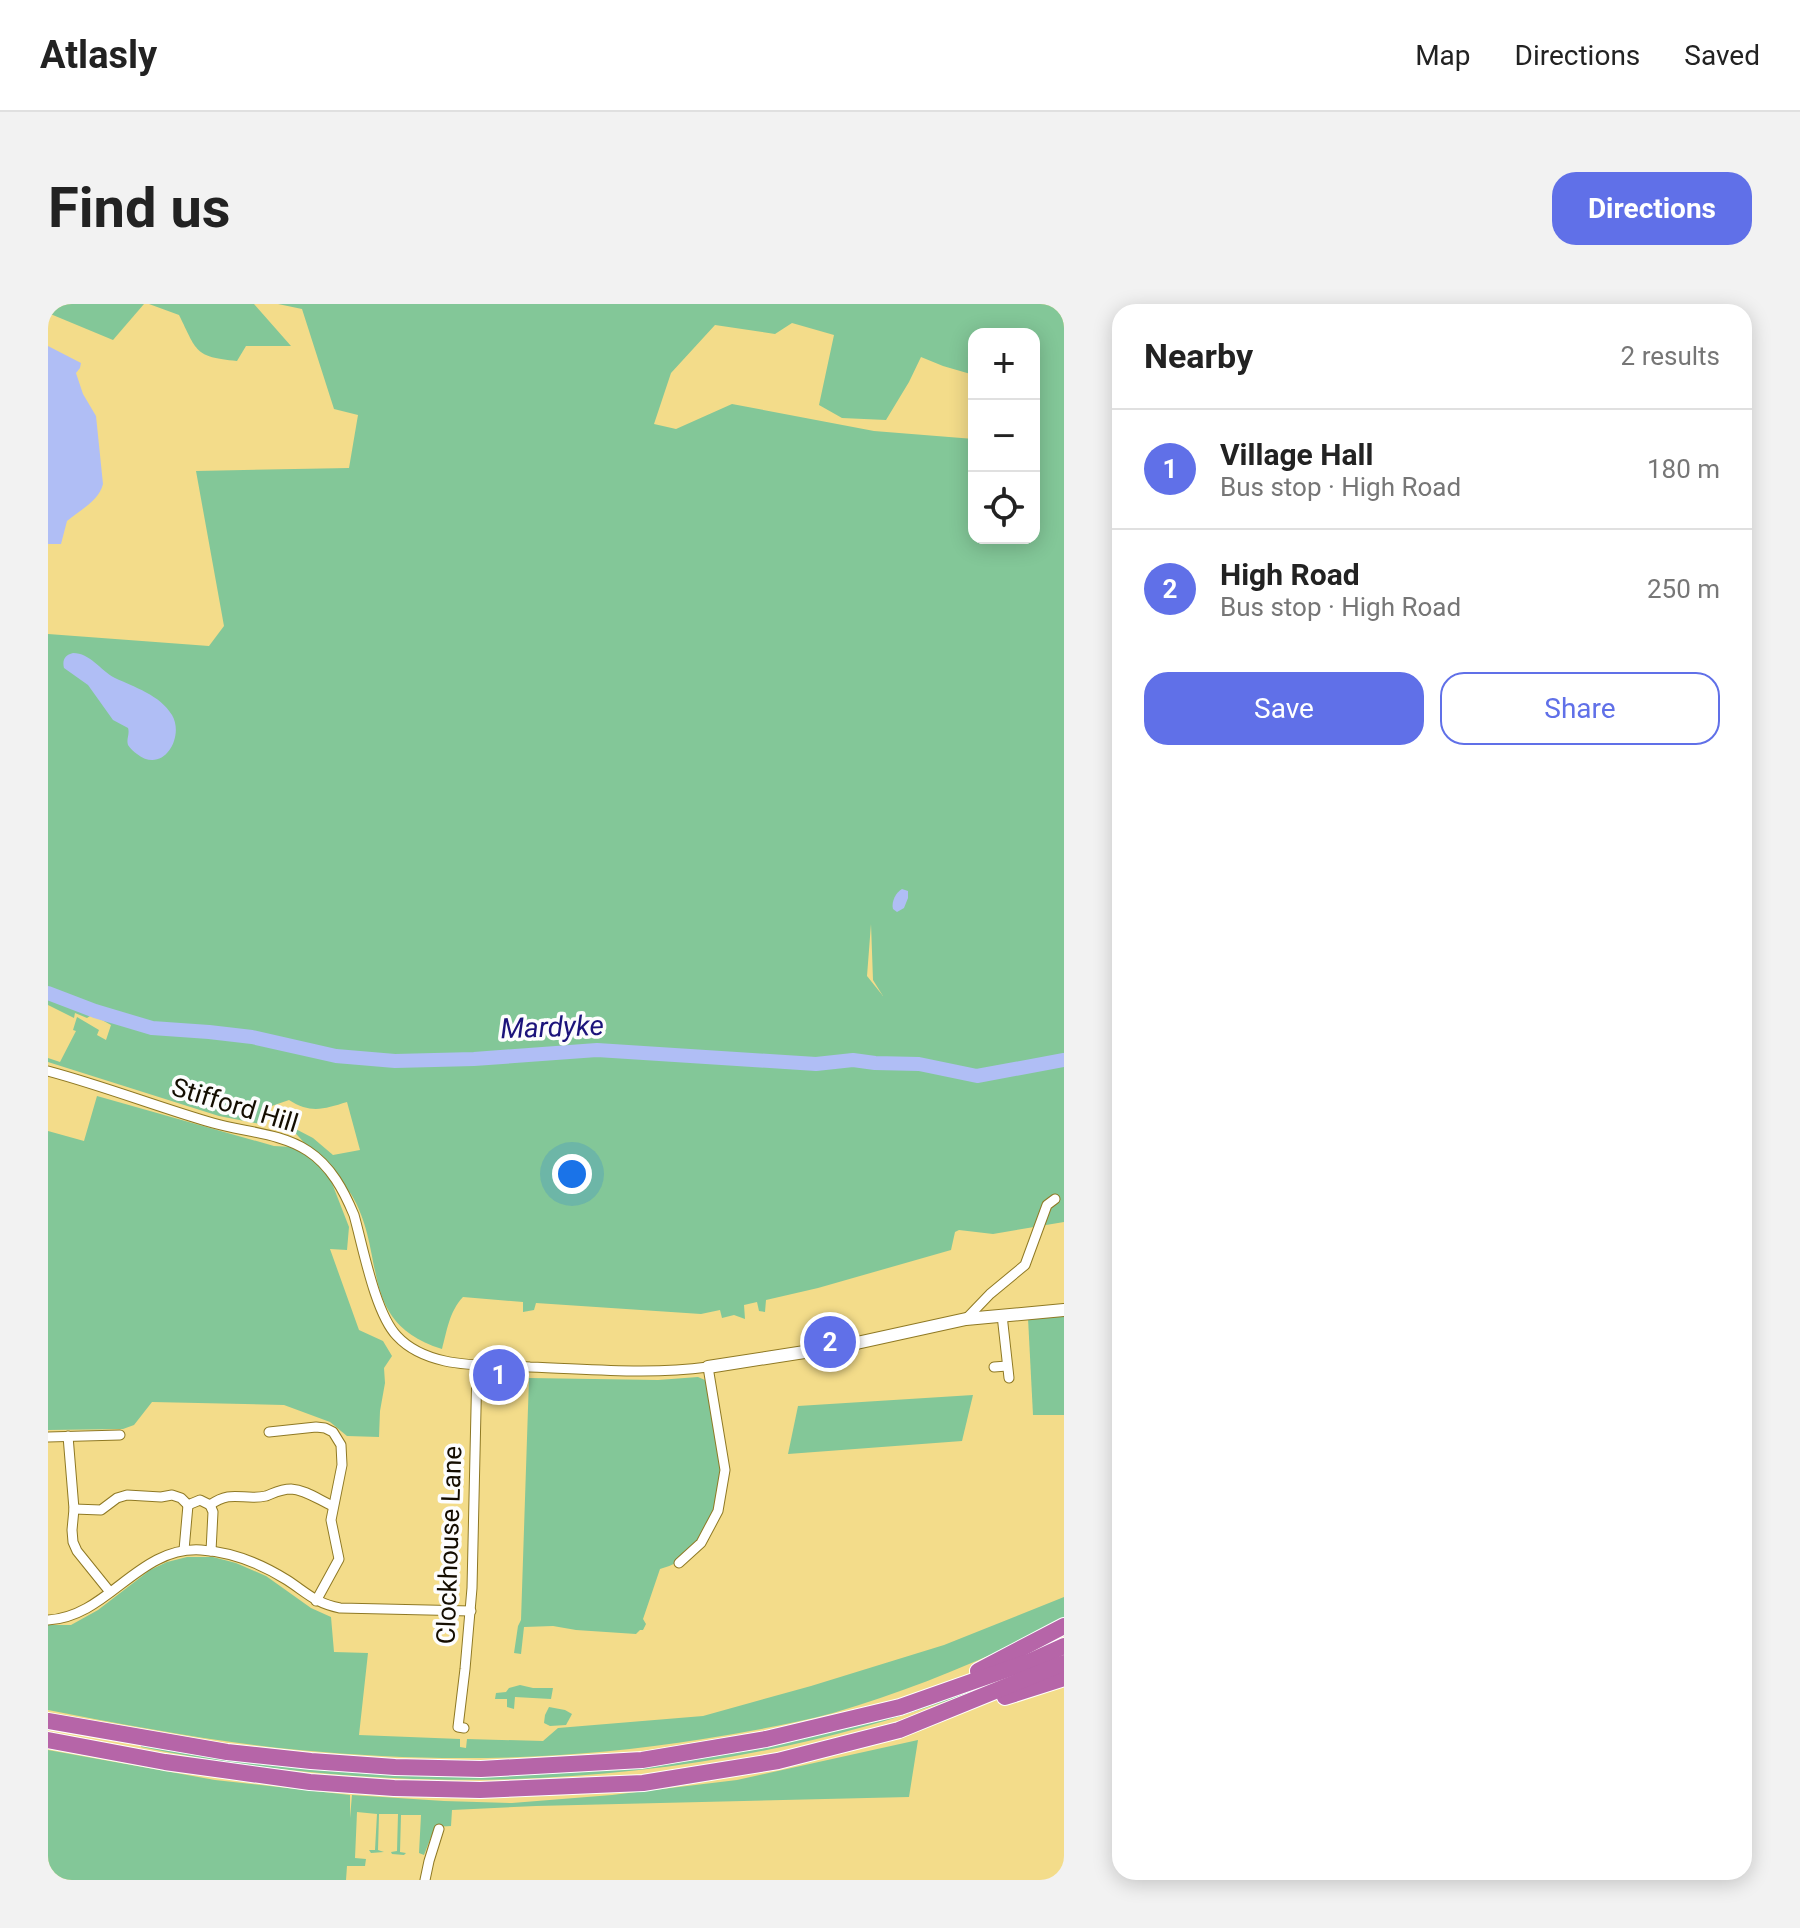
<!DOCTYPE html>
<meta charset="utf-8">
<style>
:root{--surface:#fff;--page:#f2f2f2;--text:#222;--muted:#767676;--line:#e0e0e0;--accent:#6070e8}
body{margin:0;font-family:Roboto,sans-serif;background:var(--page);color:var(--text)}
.controls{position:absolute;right:24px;top:24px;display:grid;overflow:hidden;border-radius:16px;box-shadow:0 4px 20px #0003}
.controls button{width:72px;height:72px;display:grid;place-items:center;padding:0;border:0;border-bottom:2px solid var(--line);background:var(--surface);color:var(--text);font:40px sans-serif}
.you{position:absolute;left:524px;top:870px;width:28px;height:28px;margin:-20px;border:6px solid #fff;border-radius:50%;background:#1a73e8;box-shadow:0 0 0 12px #1a73e833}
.badge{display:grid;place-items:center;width:52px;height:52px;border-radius:50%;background:var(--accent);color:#fff;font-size:26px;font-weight:700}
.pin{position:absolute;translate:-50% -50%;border:4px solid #fff;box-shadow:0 2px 8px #0006}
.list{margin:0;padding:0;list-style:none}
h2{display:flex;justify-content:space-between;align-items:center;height:104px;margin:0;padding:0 32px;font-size:34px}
h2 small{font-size:26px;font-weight:400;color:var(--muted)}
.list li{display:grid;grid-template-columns:52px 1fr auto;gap:24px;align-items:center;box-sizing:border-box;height:120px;padding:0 32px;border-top:2px solid var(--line)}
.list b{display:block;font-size:30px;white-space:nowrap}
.list p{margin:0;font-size:26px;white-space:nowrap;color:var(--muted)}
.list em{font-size:26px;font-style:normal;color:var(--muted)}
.actions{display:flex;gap:16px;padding:24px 32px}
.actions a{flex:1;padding:18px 0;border:2px solid var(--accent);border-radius:24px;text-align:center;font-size:28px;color:var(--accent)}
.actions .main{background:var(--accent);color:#fff}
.icon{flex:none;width:44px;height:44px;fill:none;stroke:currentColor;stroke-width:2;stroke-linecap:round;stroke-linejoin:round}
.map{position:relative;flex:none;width:1016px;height:1576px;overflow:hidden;border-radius:24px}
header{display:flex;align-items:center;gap:48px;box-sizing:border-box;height:112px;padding:0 40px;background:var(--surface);border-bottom:2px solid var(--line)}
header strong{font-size:38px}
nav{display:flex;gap:44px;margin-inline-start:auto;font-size:28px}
.intro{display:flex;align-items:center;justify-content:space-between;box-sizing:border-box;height:192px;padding:0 48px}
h1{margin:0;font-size:56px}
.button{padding:20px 36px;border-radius:24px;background:var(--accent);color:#fff;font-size:28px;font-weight:700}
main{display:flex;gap:48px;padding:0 48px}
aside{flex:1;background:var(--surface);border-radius:24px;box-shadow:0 4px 20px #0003}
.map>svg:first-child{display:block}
.green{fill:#83c798;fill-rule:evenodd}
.water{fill:#b0bef5}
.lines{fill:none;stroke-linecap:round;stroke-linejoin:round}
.river{stroke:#b0bef5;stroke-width:14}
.street-casing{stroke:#8f7924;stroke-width:11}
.secondary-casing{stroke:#8f7924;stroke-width:14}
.highway-casing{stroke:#fff;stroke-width:18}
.street{stroke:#fff;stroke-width:9}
.secondary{stroke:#fff;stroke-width:12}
.highway{stroke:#b665a8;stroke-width:16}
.labels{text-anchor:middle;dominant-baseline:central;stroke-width:7;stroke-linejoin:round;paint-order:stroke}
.street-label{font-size:26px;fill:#140d00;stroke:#fdfdfd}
.water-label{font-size:28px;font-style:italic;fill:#1c137b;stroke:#fdfdfd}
</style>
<header>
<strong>Atlasly</strong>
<nav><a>Map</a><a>Directions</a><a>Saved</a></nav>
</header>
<div class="intro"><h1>Find us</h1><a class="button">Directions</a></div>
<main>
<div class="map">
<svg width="1016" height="1576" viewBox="0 0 1016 1576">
<rect width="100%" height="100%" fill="#f3dc8a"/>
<!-- green -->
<g class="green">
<polygon points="0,0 96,0 65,36 0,9"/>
<path d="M 101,0 L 206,0 L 243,42 L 198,42 L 189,57 C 146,53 149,47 131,11 Z"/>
<path d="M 230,0 L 1016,0 L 1016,918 L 945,930 L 911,926 L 907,928 L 903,946 L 770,984 L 718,996 L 717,1008 L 711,1007 L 709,998 L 696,1001 L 697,1015 L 686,1011 L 674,1014 L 672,1006 L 653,1010 L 488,999 L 486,1006 L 475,1008 L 475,998 L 415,993 C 401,1008 399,1027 394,1045 C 308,1018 340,951 303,890 C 297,882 289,874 282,867 C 268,852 254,836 240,821 L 265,834 L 285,851 L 312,846 L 299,798 C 276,805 263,810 241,796 L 218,804 L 212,820 L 171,812 L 0,758 L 0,754 L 12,758 L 28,727 L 25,726 L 29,713 L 51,726 L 49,731 L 58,736 L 63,721 L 0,686 L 0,330 L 161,342 L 176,322 L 148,167 L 301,164 L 310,111 L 286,105 L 254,5 ZM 744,19 L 786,31 L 771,101 L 794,114 L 838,116 L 861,78 L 873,53 L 895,62 L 926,71 L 926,30 L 986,30 L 986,73 L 988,74 L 986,77 L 986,234 L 926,234 L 926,135 L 826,127 L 684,100 L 628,125 L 606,120 L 623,69 L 667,21 L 727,30 ZM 823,620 L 825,676 L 835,692 L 819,672 Z"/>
<polygon points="0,691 42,712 39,714 27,709 26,714 0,701"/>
<polygon points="49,792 226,842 244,843 264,854 282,874 301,923 299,946 282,945 311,1026 335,1037 344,1052 336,1064 337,1079 332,1107 331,1133 299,1132 282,1118 236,1101 104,1098 86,1121 75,1125 0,1126 0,827 36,837"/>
<polygon points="1016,1010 1016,1111 985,1111 980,1014"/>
<path d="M 650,1073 L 657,1076 L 660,1086 C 665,1115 674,1147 672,1178 C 671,1207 652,1240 629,1258 C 625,1261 618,1263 612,1265 L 595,1315 L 598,1320 L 595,1326 L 592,1326 L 588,1330 L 528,1326 L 505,1322 L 476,1323 L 473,1350 L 466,1349 L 470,1322 L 473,1316 L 481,1074 L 610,1076 Z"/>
<polygon points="925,1091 914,1137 740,1150 750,1102"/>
<path d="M 139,1253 L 165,1253 L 188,1259 L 218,1272 L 263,1304 L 283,1313 L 286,1348 L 320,1349 L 311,1431 L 412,1435 L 412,1443 L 418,1444 L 419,1435 L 495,1437 L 510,1424 L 655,1412 L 763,1382 L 896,1341 L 1016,1293 L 1016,1317 C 941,1353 865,1386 785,1409 C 743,1420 699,1428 655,1435 C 520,1457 387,1459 251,1446 C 167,1438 83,1422 0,1406 L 0,1321 L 23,1321 L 50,1306 L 102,1266 L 119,1258 Z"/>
<path d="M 1016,1347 L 1016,1353 C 950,1379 884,1404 815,1423 C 580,1488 332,1491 93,1443 L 93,1441 L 440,1472 L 501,1469 L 570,1464 L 657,1452 Z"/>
<polygon points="472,1381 485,1384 505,1384 503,1395 467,1393 466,1405 459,1403 459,1395 447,1395 448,1389 458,1388 461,1384"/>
<polygon points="501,1403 517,1406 524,1410 518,1421 502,1422 496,1419 497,1411"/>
<polygon points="870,1436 861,1493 488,1502 404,1506 403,1522 387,1523 376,1551 371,1549 373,1511 353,1511 352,1548 358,1549 356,1551 344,1550 343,1548 349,1547 350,1510 331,1510 330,1546 336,1548 323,1549 321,1546 327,1546 329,1510 309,1508 307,1554 318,1555 317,1562 299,1562 298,1576 0,1576 0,1446 167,1476 302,1491 302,1514 304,1491 396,1497 464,1499 564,1491 689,1476"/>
</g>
<!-- water -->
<g class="water">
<path d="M 0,42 L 33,59 L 32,64 L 28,69 L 35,90 L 48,112 L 55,180 C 51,197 32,206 19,217 L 13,240 L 0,240 Z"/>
<path d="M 25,349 C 42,349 52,366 67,374 C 86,383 112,391 124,411 C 137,433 115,471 89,450 C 86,448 82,444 80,441 C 78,435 82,430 80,424 L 65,416 L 40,381 L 16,364 C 14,356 17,351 25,349 Z"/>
<path d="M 854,585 L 860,587 L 860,594 L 856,604 L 849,608 L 845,605 C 843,598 848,588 854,585 Z"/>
</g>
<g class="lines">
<!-- river -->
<polyline class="river" points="0,689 47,707 104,724 161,728 204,733 288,752 347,757 426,755 549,746 768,760 805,756 827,759 871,760 929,772 1016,756"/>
<defs>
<g id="street">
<path d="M 0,767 C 56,782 110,803 165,819 C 196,828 233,829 260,847 C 283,862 296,887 306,911 C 315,943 327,1009 349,1032 C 361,1045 379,1053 397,1057 C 424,1063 454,1061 482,1063 C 542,1065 601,1071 660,1063 L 677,1166 L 670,1207 L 653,1239 L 631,1259"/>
<polyline points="954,1011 961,1074"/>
<polyline points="918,1015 942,990 977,961 999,901 1007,895"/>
<polyline points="946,1063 959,1062"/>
<polyline points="221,1128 268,1123 277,1124 285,1128 293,1141 294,1161 283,1216 291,1255 268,1297"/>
<polyline points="20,1132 26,1205 24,1226 25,1238 29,1247 62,1288"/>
<polyline points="0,1133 72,1131"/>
<polyline points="162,1201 165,1208 163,1247"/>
<path d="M 26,1205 L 53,1206 L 69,1194 L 79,1191 L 113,1193 L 124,1191 L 133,1194 L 140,1201 L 152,1196 L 162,1201 C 184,1185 195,1197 218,1192 C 226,1189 233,1185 243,1185 C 258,1186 271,1196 285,1202"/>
<polyline points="136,1246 140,1201"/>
<path d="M 0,1316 C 60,1313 90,1242 153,1246 C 184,1248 212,1259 239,1276 C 259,1289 267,1299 292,1304 L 423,1307"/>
<polyline points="416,1424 410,1423 417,1365 424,1284 429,1061"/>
<polyline points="377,1576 381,1557 391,1525"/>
</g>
<polyline id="secondary" points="660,1063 795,1042 918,1015 1016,1006"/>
<g id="highway">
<polyline points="930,1367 1016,1322"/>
<polyline points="957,1393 1016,1374"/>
<polyline points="0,1417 179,1448 263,1457 347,1463 433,1465 594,1456 718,1435 852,1403 983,1357 1016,1342"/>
<polyline points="0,1436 117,1458 262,1478 346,1484 432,1486 595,1479 730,1457 851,1426 1016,1359"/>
</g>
</defs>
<!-- street casing -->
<use href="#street" class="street-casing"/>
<!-- secondary casing -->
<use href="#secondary" class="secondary-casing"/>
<!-- highway casing -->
<use href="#highway" class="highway-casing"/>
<!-- street -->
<use href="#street" class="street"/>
<!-- secondary -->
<use href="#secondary" class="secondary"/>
<!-- highway -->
<use href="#highway" class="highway"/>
</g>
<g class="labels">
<!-- street labels -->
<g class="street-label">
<text transform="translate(187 801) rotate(17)">Stifford Hill</text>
<text transform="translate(401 1241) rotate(-88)">Clockhouse Lane</text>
</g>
<!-- water labels -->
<g class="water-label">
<text transform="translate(504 723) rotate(-2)">Mardyke</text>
</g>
</g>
</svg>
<div class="controls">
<button>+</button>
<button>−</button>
<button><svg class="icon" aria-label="locate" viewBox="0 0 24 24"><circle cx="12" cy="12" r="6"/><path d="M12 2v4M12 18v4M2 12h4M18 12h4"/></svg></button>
</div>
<div class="you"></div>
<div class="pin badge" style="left:451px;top:1071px">1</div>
<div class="pin badge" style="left:782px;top:1038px">2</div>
</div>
<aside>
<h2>Nearby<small>2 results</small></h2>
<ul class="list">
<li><span class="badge">1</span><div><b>Village Hall</b><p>Bus stop · High Road</p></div><em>180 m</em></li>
<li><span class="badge">2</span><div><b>High Road</b><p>Bus stop · High Road</p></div><em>250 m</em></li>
</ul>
<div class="actions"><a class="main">Save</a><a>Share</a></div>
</aside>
</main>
